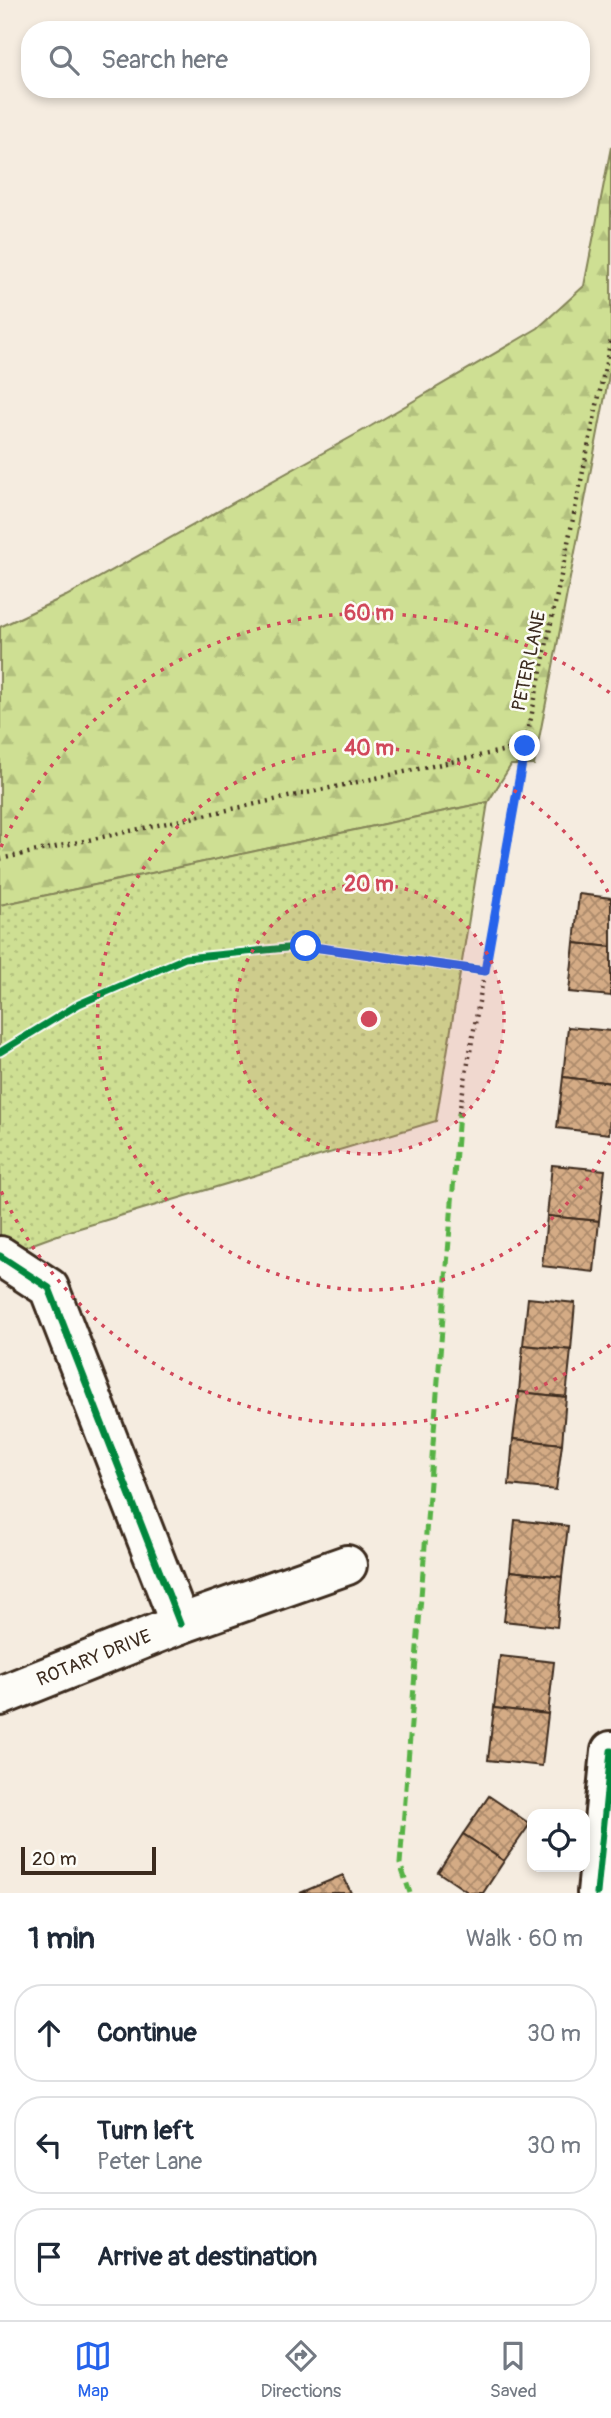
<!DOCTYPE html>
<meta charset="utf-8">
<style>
:root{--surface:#fff;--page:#f6f6f7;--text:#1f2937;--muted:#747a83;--line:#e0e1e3;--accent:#2563eb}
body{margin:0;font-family:Pangolin,sans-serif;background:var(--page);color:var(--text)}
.controls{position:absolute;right:21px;bottom:21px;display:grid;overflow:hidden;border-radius:14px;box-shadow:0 4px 10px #0003}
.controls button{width:63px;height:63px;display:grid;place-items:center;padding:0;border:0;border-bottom:2px solid var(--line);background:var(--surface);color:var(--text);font:35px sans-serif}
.scale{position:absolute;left:21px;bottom:18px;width:135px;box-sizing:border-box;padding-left:7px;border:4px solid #3b2a1e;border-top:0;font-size:19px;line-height:24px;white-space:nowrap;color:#3b2a1e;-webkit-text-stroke:5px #fdfcf7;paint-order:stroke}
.stop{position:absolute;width:21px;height:21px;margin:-16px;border:5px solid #2563eb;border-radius:50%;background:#fff}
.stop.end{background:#2563eb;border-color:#fff;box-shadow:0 2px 7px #0008}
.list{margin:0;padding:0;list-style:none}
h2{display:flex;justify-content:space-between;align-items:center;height:91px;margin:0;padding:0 28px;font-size:30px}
h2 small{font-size:23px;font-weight:400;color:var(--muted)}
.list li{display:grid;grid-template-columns:46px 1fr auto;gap:21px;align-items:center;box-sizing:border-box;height:98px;margin:0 14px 14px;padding:0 14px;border:2px solid var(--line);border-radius:28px}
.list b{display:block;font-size:26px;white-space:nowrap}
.list p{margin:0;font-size:23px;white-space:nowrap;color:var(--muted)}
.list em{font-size:23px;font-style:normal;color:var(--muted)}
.icon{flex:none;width:38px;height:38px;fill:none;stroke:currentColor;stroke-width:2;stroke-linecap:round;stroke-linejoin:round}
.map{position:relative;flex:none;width:611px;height:1893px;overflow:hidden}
.search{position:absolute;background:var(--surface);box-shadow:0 4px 10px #0003;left:21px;right:21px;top:21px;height:77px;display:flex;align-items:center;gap:18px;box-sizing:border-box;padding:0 24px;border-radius:28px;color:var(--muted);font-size:26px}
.sheet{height:427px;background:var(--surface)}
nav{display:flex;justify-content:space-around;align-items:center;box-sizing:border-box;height:98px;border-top:2px solid var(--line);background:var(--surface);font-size:19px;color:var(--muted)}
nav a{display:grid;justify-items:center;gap:4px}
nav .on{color:var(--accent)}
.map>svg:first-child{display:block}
.forest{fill:url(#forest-firs);stroke:#848458;stroke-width:2}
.park{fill:url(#park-dots);stroke:#848458;stroke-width:2}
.building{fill:url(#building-cross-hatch);stroke:#3b2a1e;stroke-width:2}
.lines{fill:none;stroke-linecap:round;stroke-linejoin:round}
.minor-casing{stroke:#3b2a1e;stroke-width:44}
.path{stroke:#3b2a1e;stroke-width:4.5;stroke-dasharray:2 5;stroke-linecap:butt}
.minor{stroke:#fdfcf7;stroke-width:38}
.quiet{stroke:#57b245;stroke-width:5;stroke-dasharray:10 5;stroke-linecap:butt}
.cycleway-casing{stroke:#fdfcf7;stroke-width:11}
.cycleway{stroke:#00873e;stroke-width:7}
.route{stroke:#2563eb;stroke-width:9}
.ring{fill:none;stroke:#d1495b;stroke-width:3.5;stroke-dasharray:3.5 7}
.labels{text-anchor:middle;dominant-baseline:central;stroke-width:5;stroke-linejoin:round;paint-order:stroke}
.street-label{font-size:19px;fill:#3b2a1e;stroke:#fdfcf7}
.centre{fill:#d1495b;stroke:#fdfcf7;stroke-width:3.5}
.ring-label{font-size:21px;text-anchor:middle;font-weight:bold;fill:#d1495b;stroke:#fdfcf7;stroke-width:5;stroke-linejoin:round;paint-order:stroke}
</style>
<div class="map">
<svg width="611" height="1893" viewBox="0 0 611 1893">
<defs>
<pattern id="forest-firs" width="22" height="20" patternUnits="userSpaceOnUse" patternTransform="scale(1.75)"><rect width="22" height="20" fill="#cedf93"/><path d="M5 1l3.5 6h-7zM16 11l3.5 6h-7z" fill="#b2c07e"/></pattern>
<pattern id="park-dots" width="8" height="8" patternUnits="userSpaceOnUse" patternTransform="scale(1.75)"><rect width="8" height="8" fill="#cedf93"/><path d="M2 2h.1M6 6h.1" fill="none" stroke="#b2c07e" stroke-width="1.8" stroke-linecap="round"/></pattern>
<pattern id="building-cross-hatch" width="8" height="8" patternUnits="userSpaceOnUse" patternTransform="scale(1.75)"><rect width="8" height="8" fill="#d4ab85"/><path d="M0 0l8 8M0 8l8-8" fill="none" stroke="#ad8b6c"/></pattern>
</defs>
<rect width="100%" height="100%" fill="#f5ece0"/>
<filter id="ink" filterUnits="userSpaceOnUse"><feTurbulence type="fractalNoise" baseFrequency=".0143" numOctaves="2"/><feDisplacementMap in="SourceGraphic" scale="14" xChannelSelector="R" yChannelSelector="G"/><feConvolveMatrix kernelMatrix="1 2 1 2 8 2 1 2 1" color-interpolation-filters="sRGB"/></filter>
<g filter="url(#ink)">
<!-- forest -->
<polygon class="forest" points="611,147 611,365 534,765 511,765 488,802 0,905 0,627 66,596 371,426 538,328 584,286"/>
<!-- park -->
<polygon class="park" points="488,802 436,1121 63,1233 0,1256 0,905"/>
<!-- building -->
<g class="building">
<polygon points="579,894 611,898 611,947 574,943"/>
<polygon points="574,943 611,947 611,996 569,992"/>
<polygon points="568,1027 611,1031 611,1083 563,1077"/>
<polygon points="563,1077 611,1083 609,1134 557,1128"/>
<polygon points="552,1165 605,1170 599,1221 547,1216"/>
<polygon points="547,1216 599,1221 594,1272 542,1266"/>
<polygon points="528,1298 575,1303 571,1350 523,1345"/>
<polygon points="523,1345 571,1350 566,1397 519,1392"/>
<polygon points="519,1392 566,1397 562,1444 513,1439"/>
<polygon points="513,1439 562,1444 556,1490 509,1485"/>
<polygon points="515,1520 568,1526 562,1577 510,1571"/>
<polygon points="510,1571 562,1577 557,1627 504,1621"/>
<polygon points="500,1656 554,1662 548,1714 494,1708"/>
<polygon points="494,1708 548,1714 542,1766 488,1760"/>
<polygon points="489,1796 530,1824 504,1861 463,1834"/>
<polygon points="463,1834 504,1861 483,1893 469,1893 438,1872"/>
<polygon points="343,1875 351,1893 300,1893"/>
</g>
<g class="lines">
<defs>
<g id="minor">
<polyline points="0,1256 49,1288 180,1624"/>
<polyline points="0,1696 180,1624 347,1565"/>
<polyline points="597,1893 611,1751"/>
</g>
</defs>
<!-- minor casing -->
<use href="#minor" class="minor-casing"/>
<!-- path -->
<g class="path">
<polyline points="0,859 525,746"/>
<polyline points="459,1113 525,746 611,339"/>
</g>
<!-- minor -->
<use href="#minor" class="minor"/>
<!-- quiet -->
<polyline class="quiet" points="410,1893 400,1864 459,1113"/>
<defs>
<g id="cycleway">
<polyline points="0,1052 79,1004 185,958 306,946 485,971"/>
<polyline points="0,1256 49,1288 180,1624"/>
<polyline points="597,1893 611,1751"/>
</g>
</defs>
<!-- cycleway casing -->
<use href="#cycleway" class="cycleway-casing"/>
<!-- cycleway -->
<use href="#cycleway" class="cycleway"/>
</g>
</g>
<g class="lines" filter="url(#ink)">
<!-- route -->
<polyline class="route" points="306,946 485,971 525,746"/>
</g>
<!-- distance rings -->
<circle cx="369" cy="1019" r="135" fill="#d1495b" fill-opacity=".12"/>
<g class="ring">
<circle cx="369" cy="1019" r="135"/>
<path d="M610 1142A271 271 0 1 1 610 896"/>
<path d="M610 1345A406 406 0 0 1 1 1191M1 847A406 406 0 0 1 610 693"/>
</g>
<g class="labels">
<!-- street labels -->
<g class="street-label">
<text transform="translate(529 661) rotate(-78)">PETER LANE</text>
<text transform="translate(94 1658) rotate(-22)">ROTARY DRIVE</text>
</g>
</g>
<circle cx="369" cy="1019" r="10" class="centre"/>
<g class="ring-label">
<text x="369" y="620">60 m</text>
<text x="369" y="755">40 m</text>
<text x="369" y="891">20 m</text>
</g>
</svg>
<div class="controls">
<button><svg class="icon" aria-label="locate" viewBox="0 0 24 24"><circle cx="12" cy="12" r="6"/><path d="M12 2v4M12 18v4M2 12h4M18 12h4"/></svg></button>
</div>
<div class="scale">20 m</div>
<div class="stop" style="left:306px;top:946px"></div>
<div class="stop end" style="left:525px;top:746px"></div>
<div class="search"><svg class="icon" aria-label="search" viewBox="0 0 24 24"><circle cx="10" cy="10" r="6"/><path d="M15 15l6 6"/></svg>Search here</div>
</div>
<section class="sheet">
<h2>1 min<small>Walk · 60 m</small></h2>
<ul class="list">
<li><svg class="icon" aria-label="ahead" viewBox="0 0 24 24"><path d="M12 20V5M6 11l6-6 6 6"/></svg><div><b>Continue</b></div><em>30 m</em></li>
<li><svg class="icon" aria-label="left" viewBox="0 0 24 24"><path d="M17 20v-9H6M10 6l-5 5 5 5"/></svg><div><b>Turn left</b><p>Peter Lane</p></div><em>30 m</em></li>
<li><svg class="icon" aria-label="arrive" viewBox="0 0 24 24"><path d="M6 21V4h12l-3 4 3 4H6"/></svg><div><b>Arrive at destination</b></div></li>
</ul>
</section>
<nav>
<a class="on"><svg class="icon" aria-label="map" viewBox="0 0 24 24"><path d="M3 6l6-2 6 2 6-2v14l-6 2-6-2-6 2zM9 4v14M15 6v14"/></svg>Map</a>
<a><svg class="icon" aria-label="directions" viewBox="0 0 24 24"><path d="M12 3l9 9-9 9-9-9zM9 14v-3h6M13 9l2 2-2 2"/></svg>Directions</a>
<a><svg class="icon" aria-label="saved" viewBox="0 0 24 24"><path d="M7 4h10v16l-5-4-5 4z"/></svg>Saved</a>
</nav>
